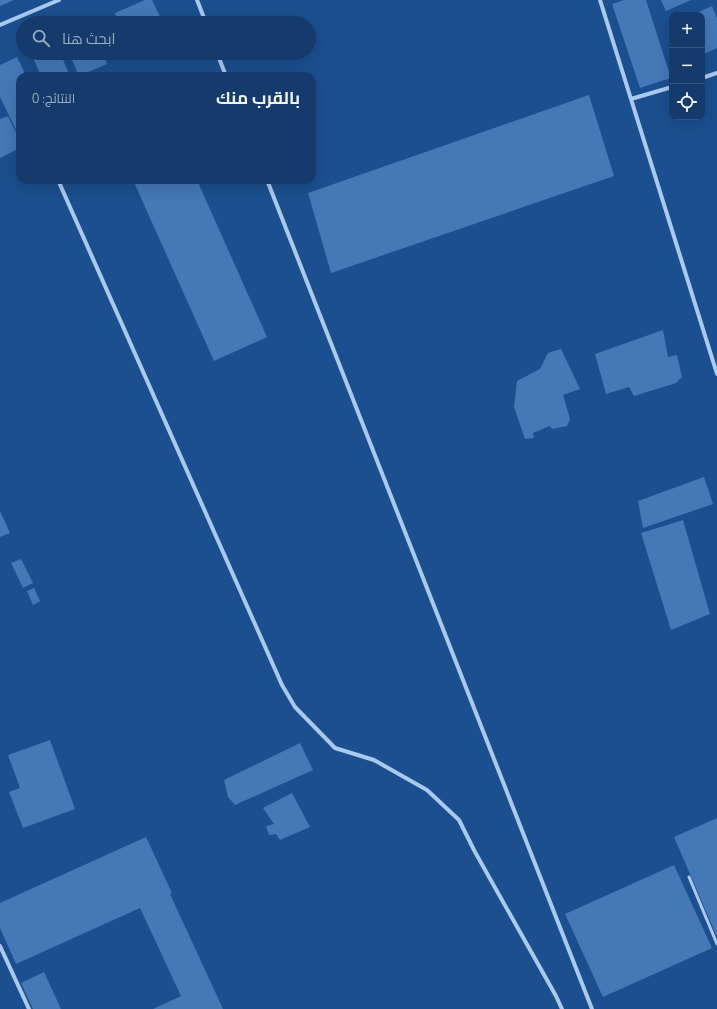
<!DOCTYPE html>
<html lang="ar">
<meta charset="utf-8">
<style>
:root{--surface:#143b6b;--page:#214673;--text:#f1f3f6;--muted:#9dadc1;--line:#33557e}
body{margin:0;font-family:"Titillium Web",Cairo,sans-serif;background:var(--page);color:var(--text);direction:rtl}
.controls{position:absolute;right:12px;top:12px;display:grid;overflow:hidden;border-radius:8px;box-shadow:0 4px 16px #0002}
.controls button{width:36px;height:36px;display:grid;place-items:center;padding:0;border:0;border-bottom:1px solid var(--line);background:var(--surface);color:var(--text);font:20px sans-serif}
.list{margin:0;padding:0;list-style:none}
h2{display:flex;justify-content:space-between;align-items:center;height:52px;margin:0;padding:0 16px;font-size:17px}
h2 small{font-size:13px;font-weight:400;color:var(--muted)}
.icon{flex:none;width:22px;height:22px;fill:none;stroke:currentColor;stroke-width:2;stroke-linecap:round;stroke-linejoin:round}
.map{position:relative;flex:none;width:717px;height:1009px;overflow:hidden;direction:ltr}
.search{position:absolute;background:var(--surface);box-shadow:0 4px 16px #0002;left:16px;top:16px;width:300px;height:44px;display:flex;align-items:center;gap:10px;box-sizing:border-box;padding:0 14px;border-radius:22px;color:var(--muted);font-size:15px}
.panel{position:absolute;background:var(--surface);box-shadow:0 4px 16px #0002;left:16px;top:72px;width:300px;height:112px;border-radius:12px;direction:rtl}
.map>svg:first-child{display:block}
.building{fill:#4478b7}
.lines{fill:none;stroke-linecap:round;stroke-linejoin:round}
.service{stroke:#a9c9ee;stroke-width:3}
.minor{stroke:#a9c9ee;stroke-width:4}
</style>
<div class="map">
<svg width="717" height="1009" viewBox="0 0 717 1009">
<rect width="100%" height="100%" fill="#1b4f8f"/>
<!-- building -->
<g class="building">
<polygon points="0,0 14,0 0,6"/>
<polygon points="145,0 152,0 163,23 119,23 115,13"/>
<polygon points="624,0 646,0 671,78 640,88 612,4"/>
<polygon points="661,0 691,0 666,11"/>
<polygon points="712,6 717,18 717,48 702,55 702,15 692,15"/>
<polygon points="31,53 60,53 70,76 41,76"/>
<polygon points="69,53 103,53 107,64 79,76"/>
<polygon points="17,57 26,76 20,76 20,138 0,97 0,65"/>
<polygon points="589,95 614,176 331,273 308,193"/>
<polygon points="8,116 20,141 20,148 0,158 0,119"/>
<polygon points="133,180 197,180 267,337 214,361"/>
<polygon points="663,330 668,357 677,355 682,377 676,383 634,396 629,387 606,394 595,354"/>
<polygon points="561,349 580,389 563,395 570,419 567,426 552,429 550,426 533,433 534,438 525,439 514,407 517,381 540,369 548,353"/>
<polygon points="704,477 713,504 643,528 638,501"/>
<polygon points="0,511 10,533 0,537"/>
<polygon points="683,520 710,614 671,630 641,533"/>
<polygon points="21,559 33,583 23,588 11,563"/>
<polygon points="34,588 40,601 33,605 27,591"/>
<polygon points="50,740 75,809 23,828 9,792 20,788 8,755"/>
<polygon points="300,743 313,770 235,805 228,797 224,780"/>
<polygon points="292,793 310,827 280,840 276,834 269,835 266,826 274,824 263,808"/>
<polygon points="717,818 717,937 674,837"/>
<polygon points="146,837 172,893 170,894 223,1009 153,1009 181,996 140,908 16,964 0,928 0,903"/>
<polygon points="674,865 712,948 603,997 565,914"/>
<polygon points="44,972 61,1009 33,1009 21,983"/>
</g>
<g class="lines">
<!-- service -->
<polyline class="service" points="689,877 717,944"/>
<!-- minor -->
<g class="minor">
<polyline points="197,0 206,23"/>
<polyline points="600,0 717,374"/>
<polyline points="0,25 59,0"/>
<polyline points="217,53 226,76"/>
<polyline points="702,78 717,73"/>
<polyline points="631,99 672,87"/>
<polyline points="58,180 282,685 295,707 335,748 374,760 427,790 459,820 475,852 556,996 562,1009"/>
<polyline points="267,180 592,1009"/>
<polyline points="0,946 29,1009"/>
</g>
</g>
</svg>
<div class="controls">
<button>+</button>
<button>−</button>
<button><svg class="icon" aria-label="locate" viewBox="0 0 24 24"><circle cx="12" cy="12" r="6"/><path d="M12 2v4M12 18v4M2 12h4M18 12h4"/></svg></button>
</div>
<div class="search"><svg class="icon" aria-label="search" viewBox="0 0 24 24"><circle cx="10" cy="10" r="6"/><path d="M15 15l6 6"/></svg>ابحث هنا</div>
<section class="panel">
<h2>بالقرب منك<small>النتائج: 0</small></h2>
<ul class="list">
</ul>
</section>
</div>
